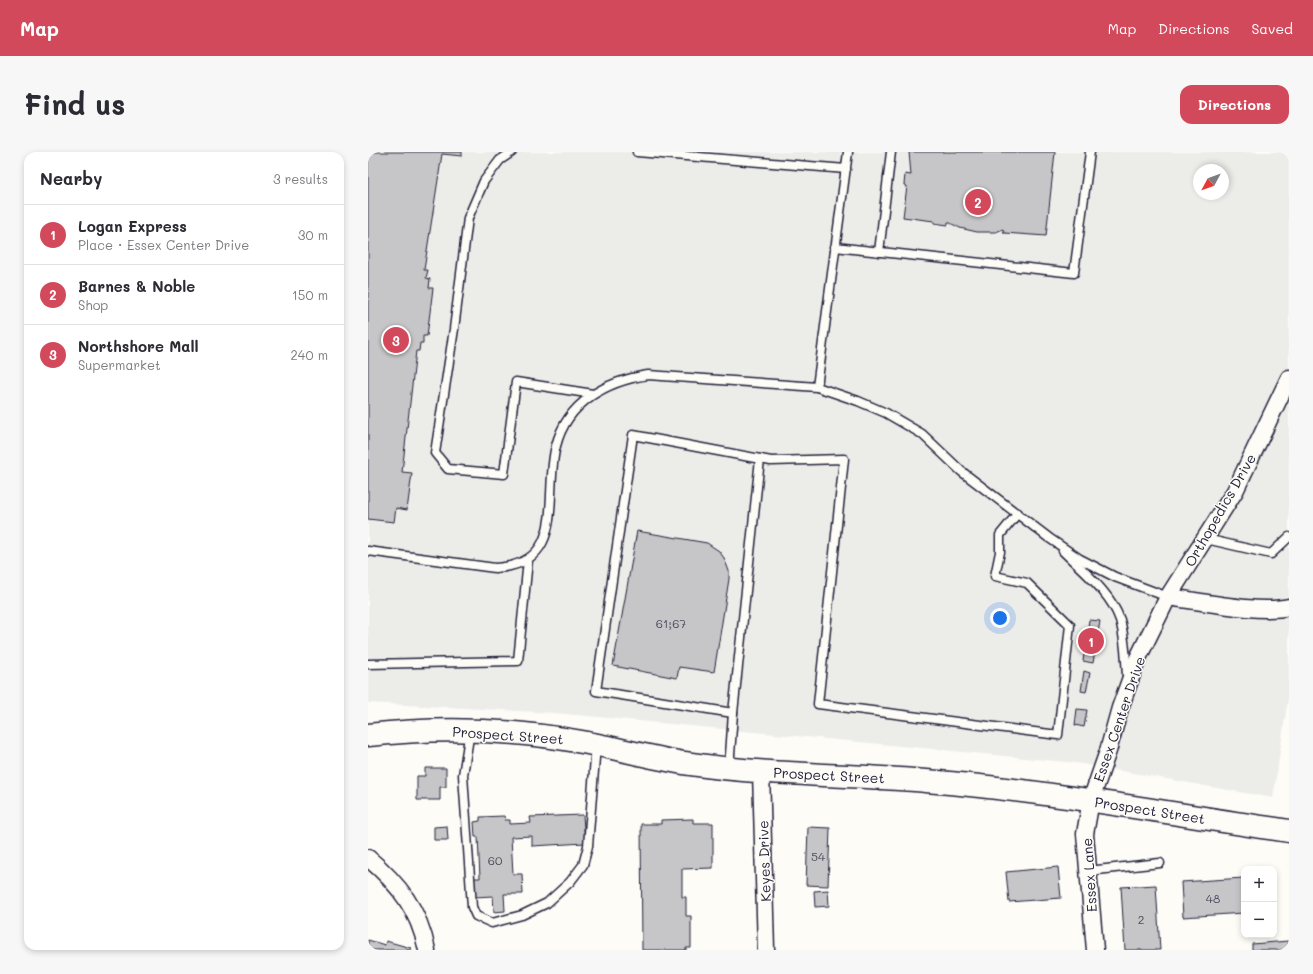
<!DOCTYPE html>
<meta charset="utf-8">
<style>
:root{--surface:#fff;--page:#f7f7f7;--text:#2b2b33;--muted:#7c7c81;--line:#e1e1e2;--accent:#d1495b}
body{margin:0;font-family:Mali,sans-serif;background:var(--page);color:var(--text)}
.controls{position:absolute;right:12px;bottom:12px;display:grid;overflow:hidden;border-radius:8px;box-shadow:0 2px 6px #0003}
.controls button{width:36px;height:36px;display:grid;place-items:center;padding:0;border:0;border-bottom:1px solid var(--line);background:var(--surface);color:var(--text);font:20px sans-serif}
.compass{position:absolute;left:825px;top:12px;width:36px;height:36px;border-radius:50%;background:var(--surface);box-shadow:0 2px 6px #0003;rotate:229deg}
.you{position:absolute;left:632px;top:466px;width:14px;height:14px;margin:-10px;border:3px solid #fff;border-radius:50%;background:#1a73e8;box-shadow:0 0 0 6px #1a73e833}
.badge{display:grid;place-items:center;width:26px;height:26px;border-radius:50%;background:var(--accent);color:#fff;font-size:13px;font-weight:700}
.pin{position:absolute;translate:-50% -50%;border:2px solid #fff;box-shadow:0 1px 4px #0006}
.list{margin:0;padding:0;list-style:none}
h2{display:flex;justify-content:space-between;align-items:center;height:52px;margin:0;padding:0 16px;font-size:17px}
h2 small{font-size:13px;font-weight:400;color:var(--muted)}
.list li{display:grid;grid-template-columns:26px 1fr auto;gap:12px;align-items:center;box-sizing:border-box;height:60px;padding:0 16px;border-top:1px solid var(--line)}
.list b{display:block;font-size:15px;white-space:nowrap}
.list p{margin:0;font-size:13px;white-space:nowrap;color:var(--muted)}
.list em{font-size:13px;font-style:normal;color:var(--muted)}
.map{position:relative;flex:none;width:921px;height:798px;overflow:hidden;border-radius:12px}
header{display:flex;align-items:center;gap:24px;box-sizing:border-box;height:56px;padding:0 20px;background:var(--accent);color:#fff}
header strong{font-size:19px}
nav{display:flex;gap:22px;margin-inline-start:auto;font-size:14px}
.intro{display:flex;align-items:center;justify-content:space-between;box-sizing:border-box;height:96px;padding:0 24px}
h1{margin:0;font-size:28px}
.button{padding:10px 18px;border-radius:12px;background:var(--accent);color:#fff;font-size:14px;font-weight:700}
main{display:flex;gap:24px;padding:0 24px}
aside{flex:1;background:var(--surface);border-radius:12px;box-shadow:0 2px 6px #0003}
.map>svg:first-child{display:block}
.built{fill:#ecece9;fill-rule:evenodd}
.building{fill:#c6c6c8;stroke:#22223b}
.lines{fill:none;stroke-linecap:round;stroke-linejoin:round}
.lane-casing{stroke:#22223b;stroke-width:11}
.street-casing{stroke:#22223b;stroke-width:19}
.secondary-casing{stroke:#22223b;stroke-width:25}
.lane{stroke:#fdfcf7;stroke-width:8}
.street{stroke:#fdfcf7;stroke-width:16}
.secondary{stroke:#fdfcf7;stroke-width:22}
.labels{text-anchor:middle;dominant-baseline:central;stroke-width:3;stroke-linejoin:round;paint-order:stroke}
.number-label{font-size:12px;fill:#4b4b5e}
.street-label{font-size:14px;fill:#22223b;stroke:#fdfcf7}
</style>
<header>
<strong>Map</strong>
<nav><a>Map</a><a>Directions</a><a>Saved</a></nav>
</header>
<div class="intro"><h1>Find us</h1><a class="button">Directions</a></div>
<main>
<aside>
<h2>Nearby<small>3 results</small></h2>
<ul class="list">
<li><span class="badge">1</span><div><b>Logan Express</b><p>Place · Essex Center Drive</p></div><em>30 m</em></li>
<li><span class="badge">2</span><div><b>Barnes &amp; Noble</b><p>Shop</p></div><em>150 m</em></li>
<li><span class="badge">3</span><div><b>Northshore Mall</b><p>Supermarket</p></div><em>240 m</em></li>
</ul>
</aside>
<div class="map">
<svg width="921" height="798" viewBox="0 0 921 798">
<rect width="100%" height="100%" fill="#fdfcf7"/>
<filter id="ink" filterUnits="userSpaceOnUse"><feTurbulence type="fractalNoise" baseFrequency=".025" numOctaves="2"/><feDisplacementMap in="SourceGraphic" scale="8" xChannelSelector="R" yChannelSelector="G"/><feConvolveMatrix kernelMatrix="1 2 1 2 8 2 1 2 1" color-interpolation-filters="sRGB"/></filter>
<g filter="url(#ink)">
<!-- built -->
<path class="built" d="M 0,0 L 921,0 L 921,540 L 905,646 L 709,611 L 188,561 L 0,551 ZM 831,18 L 855,18 L 855,42 L 831,42 Z"/>
<!-- building -->
<g class="building">
<polygon points="0,0 94,0 94,4 74,2 56,118 60,118 58,126 62,127 61,136 65,136 59,184 55,184 55,191 52,191 51,199 48,199 34,320 44,321 39,358 28,356 26,370 0,367"/>
<polygon points="541,0 687,0 678,84 636,81 635,77 628,80 609,80 592,76 580,70 580,73 566,71 566,69 535,65 539,34 536,33 537,22 543,23"/>
<polygon points="269,379 339,391 351,399 356,406 361,419 361,427 346,520 311,515 309,526 245,514"/>
<polygon points="721,468 732,469 725,511 715,509"/>
<polygon points="716,519 722,521 718,540 713,539"/>
<polygon points="709,557 719,558 716,575 707,573"/>
<polygon points="57,616 78,616 78,635 72,635 72,648 49,648 49,624 57,624"/>
<polygon points="215,663 217,691 164,694 164,684 143,685 145,722 154,722 155,742 136,742 137,759 126,760 125,744 107,745 105,726 112,726 110,685 107,685 106,670 112,669 112,665 136,664 137,668 142,668 142,672 163,671 162,665"/>
<polygon points="325,667 325,671 345,671 345,716 314,717 314,745 318,745 318,764 323,764 323,796 318,796 318,798 274,798 273,672 293,672 293,668"/>
<polygon points="79,674 80,688 66,688 66,675"/>
<polygon points="440,675 462,676 460,734 438,733"/>
<polygon points="690,715 693,746 641,750 638,720"/>
<polygon points="876,726 876,761 815,765 813,730"/>
<polygon points="788,733 792,798 757,798 753,735"/>
<polygon points="460,738 461,754 447,755 446,739"/>
<polygon points="0,788 17,793 18,789 43,796 42,798 0,798"/>
<polygon points="920,789 921,798 884,798 884,792"/>
</g>
<g class="lines">
<defs>
<g id="lane">
<polyline points="144,0 132,8 116,29 100,66 86,177 67,301 80,317 136,322 148,230 225,242"/>
<polyline points="269,0 478,17"/>
<polyline points="467,95 706,121 722,0"/>
<polyline points="511,100 523,0"/>
<polyline points="449,235 480,0"/>
<polyline points="838,387 903,402 921,385"/>
<path d="M 0,399 L 127,416 C 201,412 175,343 188,294 C 199,250 239,229 280,223 L 449,235 L 490,249 L 518,261 L 554,282 L 593,319 L 681,386 L 712,407 L 747,425 L 800,445"/>
<path d="M 695,399 C 715,419 743,441 752,468 C 757,486 758,506 759,524"/>
<polyline points="0,512 150,509 160,408"/>
<polyline points="365,561 228,539 265,283 403,309 476,307 450,552 690,583 702,473 659,431 627,424 632,400 632,383 650,361"/>
<polyline points="102,579 95,623 104,755 108,764 124,771 154,763 179,751 202,730 215,713 220,694 228,593"/>
<polyline points="361,617 365,561 392,307"/>
<polyline points="720,719 792,711"/>
</g>
<g id="street">
<path d="M 800,445 C 832,449 891,462 921,455"/>
<polyline points="393,619 398,798"/>
<path d="M 0,706 C 31,732 51,758 59,798"/>
<polyline points="727,798 717,682 723,648 740,599 752,556 770,506 800,445 867,339 921,226"/>
</g>
<path id="secondary" d="M 0,583 C 71,575 144,577 214,590 C 250,596 287,607 323,612 C 405,624 488,622 570,630 C 688,640 804,662 921,679"/>
</defs>
<!-- lane casing -->
<use href="#lane" class="lane-casing"/>
<!-- street casing -->
<use href="#street" class="street-casing"/>
<!-- secondary casing -->
<use href="#secondary" class="secondary-casing"/>
<!-- lane -->
<use href="#lane" class="lane"/>
<!-- street -->
<use href="#street" class="street"/>
<!-- secondary -->
<use href="#secondary" class="secondary"/>
</g>
</g>
<g class="labels">
<!-- number labels -->
<g class="number-label">
<text x="303" y="471">61;67</text>
<text x="450" y="704">54</text>
<text x="127" y="708">60</text>
<text x="845" y="746">48</text>
<text x="773" y="767">2</text>
</g>
<!-- street labels -->
<g class="street-label">
<text transform="translate(852 358) rotate(-60)">Orthopedics Drive</text>
<text transform="translate(751 567) rotate(-71)">Essex Center Drive</text>
<text transform="translate(140 583) rotate(4)">Prospect Street</text>
<text transform="translate(461 623) rotate(3)">Prospect Street</text>
<text transform="translate(782 658) rotate(9)">Prospect Street</text>
<text transform="translate(396 709) rotate(-92)">Keyes Drive</text>
<text transform="translate(721 723) rotate(-94)">Essex Lane</text>
</g>
</g>
</svg>
<div class="controls">
<button>+</button>
<button>−</button>
</div>
<svg class="compass" viewBox="-18 -18 36 36"><path d="M0-13l5 13h-10z" fill="#e53935"/><path d="M0 13l5-13h-10z" fill="#7c7c81"/></svg>
<div class="you"></div>
<div class="pin badge" style="left:723px;top:489px">1</div>
<div class="pin badge" style="left:610px;top:50px">2</div>
<div class="pin badge" style="left:28px;top:188px">3</div>
</div>
</main>
